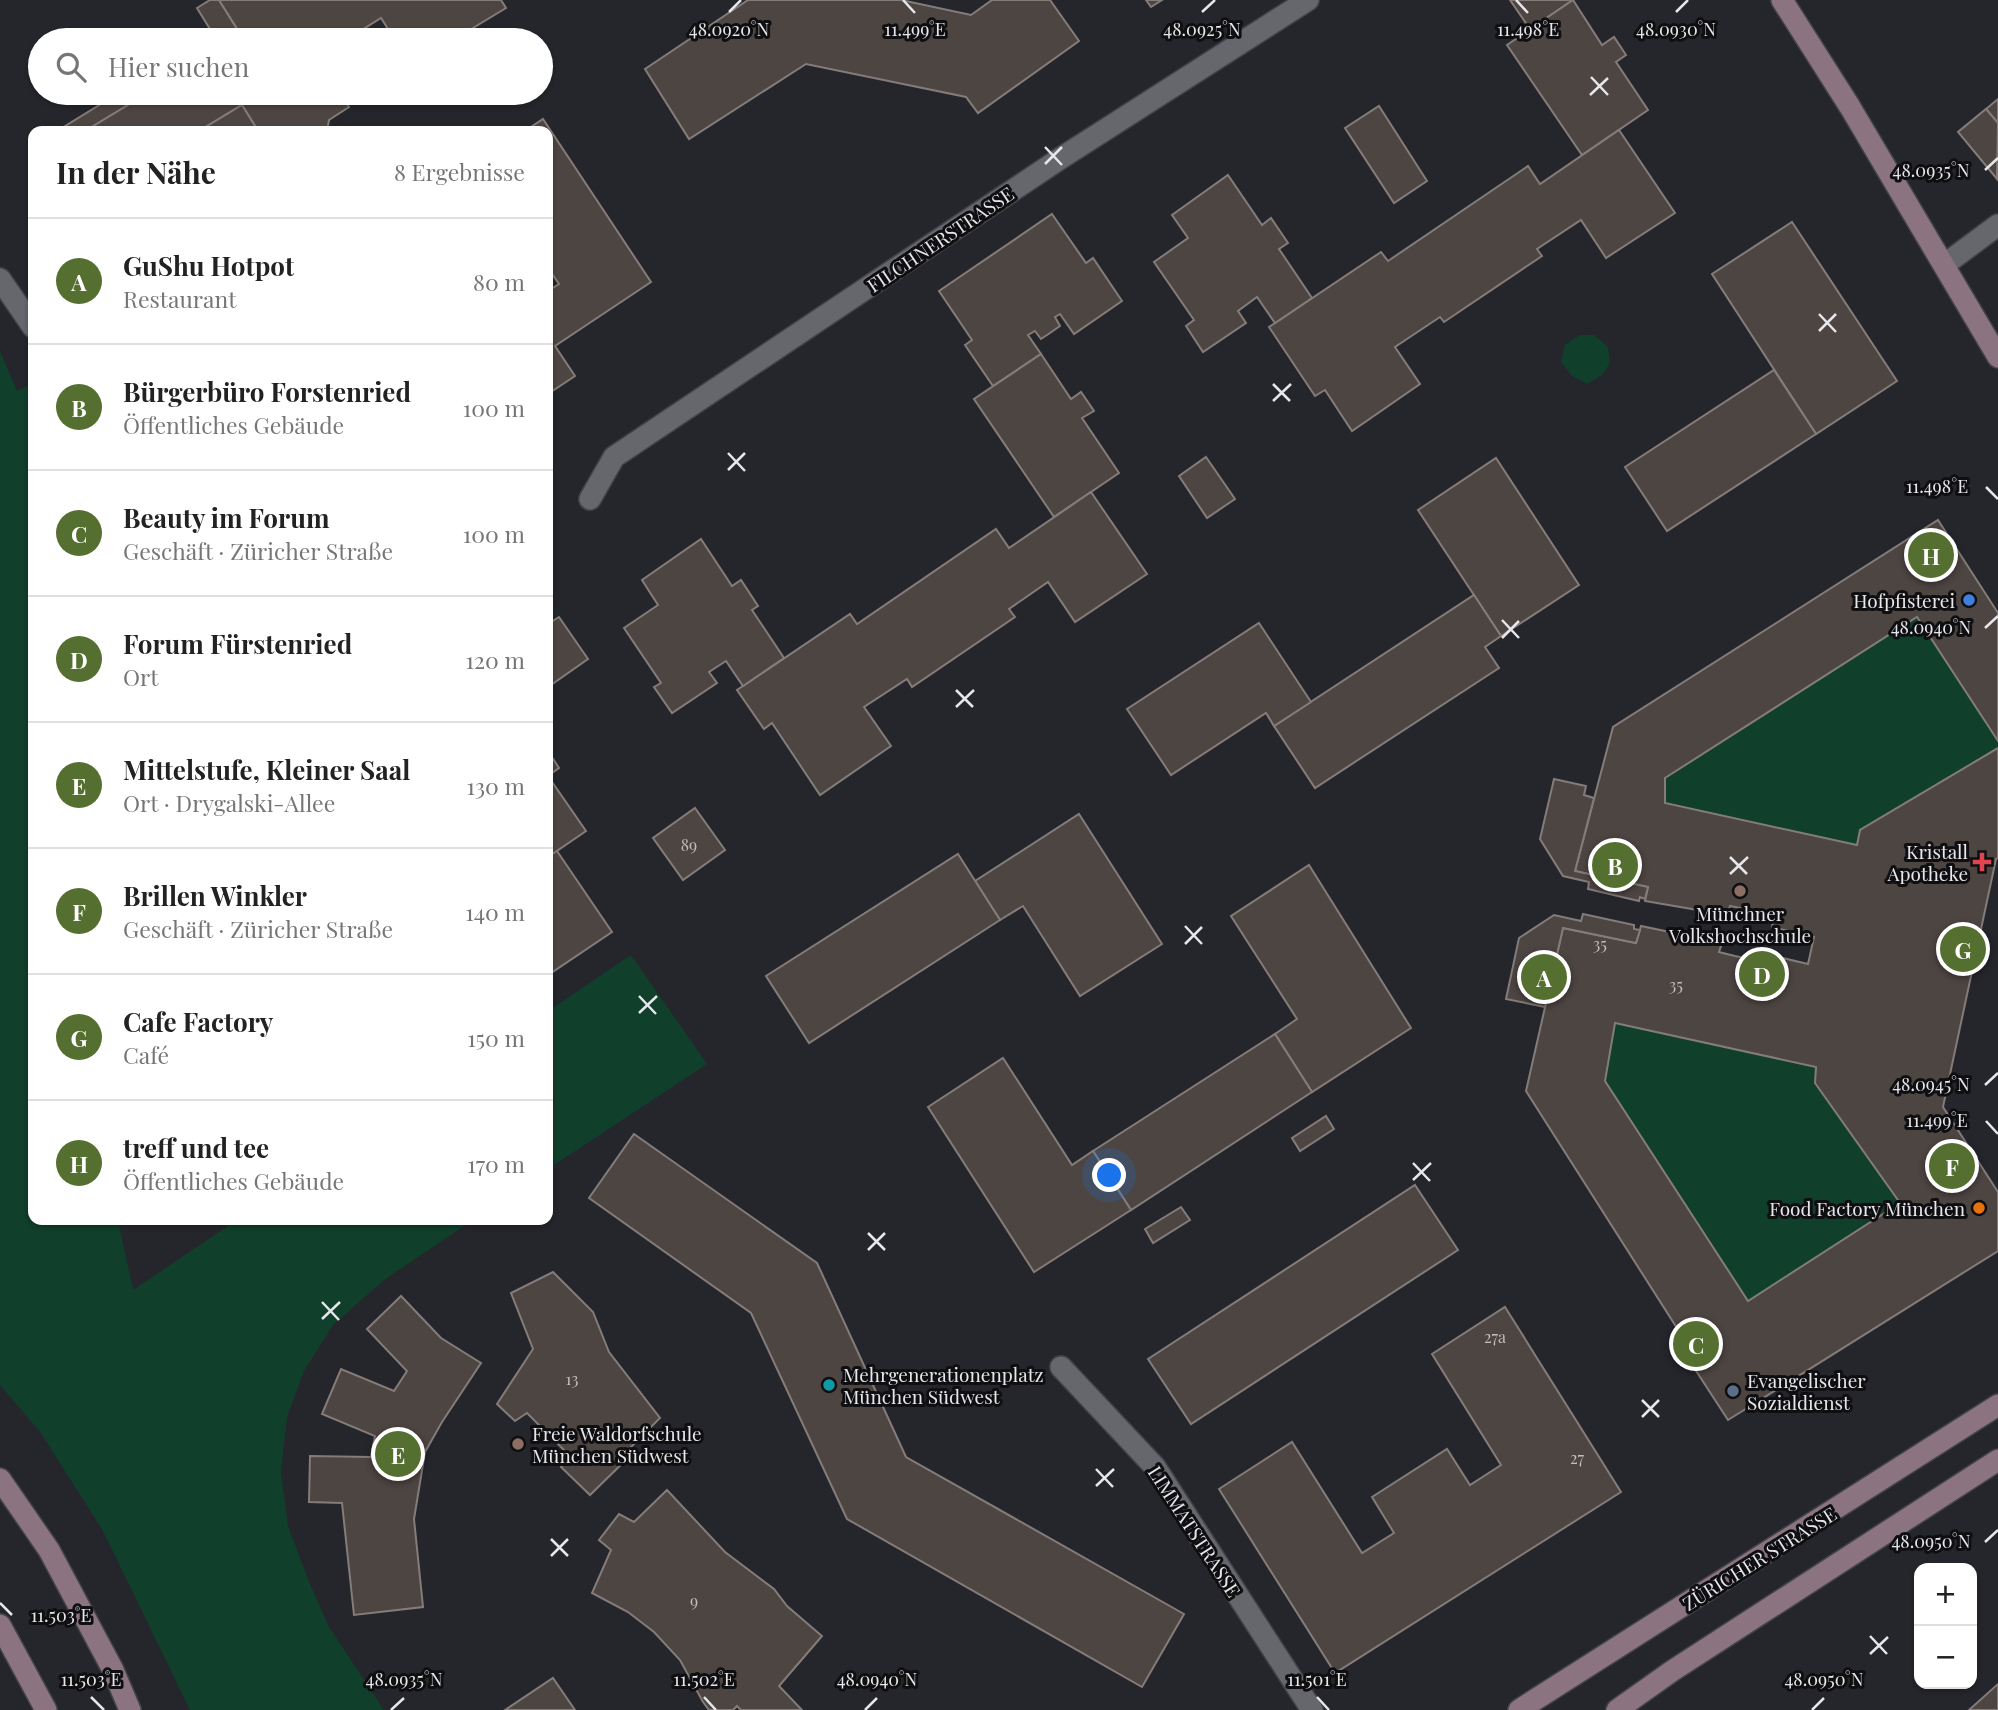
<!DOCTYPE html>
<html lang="de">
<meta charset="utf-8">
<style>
:root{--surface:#fff;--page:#f2f2f2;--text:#222;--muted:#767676;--line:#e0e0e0;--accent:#546f2f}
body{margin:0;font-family:"Playfair Display",serif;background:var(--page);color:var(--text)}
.controls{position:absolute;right:21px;bottom:21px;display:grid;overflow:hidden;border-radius:14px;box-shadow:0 2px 5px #0004}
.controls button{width:63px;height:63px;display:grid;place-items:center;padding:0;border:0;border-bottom:2px solid var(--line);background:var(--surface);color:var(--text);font:35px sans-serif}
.you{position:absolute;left:1110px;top:1176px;width:24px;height:24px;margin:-18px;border:5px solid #fff;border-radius:50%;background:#1a73e8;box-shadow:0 0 0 10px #1a73e833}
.badge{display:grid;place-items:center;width:46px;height:46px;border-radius:50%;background:var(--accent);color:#fff;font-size:23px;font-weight:700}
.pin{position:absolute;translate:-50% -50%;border:4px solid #fff;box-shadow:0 2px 7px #0006}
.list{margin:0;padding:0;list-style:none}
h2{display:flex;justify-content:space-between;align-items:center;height:91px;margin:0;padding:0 28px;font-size:30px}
h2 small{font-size:23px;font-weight:400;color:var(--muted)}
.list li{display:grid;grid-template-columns:46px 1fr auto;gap:21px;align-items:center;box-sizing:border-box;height:126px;padding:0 28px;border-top:2px solid var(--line)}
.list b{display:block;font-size:26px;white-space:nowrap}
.list p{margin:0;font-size:23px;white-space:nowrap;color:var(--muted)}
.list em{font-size:23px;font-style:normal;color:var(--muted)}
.icon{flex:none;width:38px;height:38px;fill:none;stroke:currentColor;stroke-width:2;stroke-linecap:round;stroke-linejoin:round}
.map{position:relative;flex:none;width:1998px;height:1710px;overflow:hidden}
.search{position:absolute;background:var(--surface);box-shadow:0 2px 5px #0004;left:28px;top:28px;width:525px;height:77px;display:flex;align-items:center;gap:18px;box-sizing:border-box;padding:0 24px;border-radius:38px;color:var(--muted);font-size:26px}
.panel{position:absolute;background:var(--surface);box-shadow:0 2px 5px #0004;left:28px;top:126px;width:525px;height:1099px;border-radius:14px}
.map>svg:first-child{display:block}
.green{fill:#103f2b}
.building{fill:#4d4542;stroke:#847c79;stroke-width:2;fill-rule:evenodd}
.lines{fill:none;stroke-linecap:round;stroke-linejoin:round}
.street-casing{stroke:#424348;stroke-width:24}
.secondary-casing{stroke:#424348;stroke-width:24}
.street{stroke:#66666d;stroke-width:21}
.secondary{stroke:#8b7480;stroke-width:21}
.ticks{fill:none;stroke:#e6e6eb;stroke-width:2.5}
.shop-dot{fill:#3f7fe0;stroke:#0f0f12;stroke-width:2.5}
.health-dot{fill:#e0444e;stroke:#0f0f12;stroke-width:2.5}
.education-dot{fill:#8d6e63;stroke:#0f0f12;stroke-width:2.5}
.food-dot{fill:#e8710a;stroke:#0f0f12;stroke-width:2.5}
.culture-dot{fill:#0f9aa8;stroke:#0f0f12;stroke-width:2.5}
.service-dot{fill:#5c6f8a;stroke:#0f0f12;stroke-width:2.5}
.labels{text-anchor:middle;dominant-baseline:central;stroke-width:6;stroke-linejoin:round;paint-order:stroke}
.number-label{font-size:16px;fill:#c0bec1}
.street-label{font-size:19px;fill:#e6e6eb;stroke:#0f0f12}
.poi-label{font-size:19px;fill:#e6e6eb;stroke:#0f0f12;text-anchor:end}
.ticks-label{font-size:18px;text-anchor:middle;fill:#e6e6eb;stroke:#0f0f12;stroke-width:6;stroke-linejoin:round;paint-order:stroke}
</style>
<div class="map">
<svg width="1998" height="1710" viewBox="0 0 1998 1710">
<rect width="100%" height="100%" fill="#25262c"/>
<!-- green -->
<g class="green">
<polygon points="1580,335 1594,335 1608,347 1610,363 1602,375 1587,384 1572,376 1561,362 1565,345"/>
<polygon points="0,351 17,391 33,384 33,811 31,812 33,822 33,1220 118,1220 133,1290 237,1220 473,1220 384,1280 333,1325 304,1371 287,1417 281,1472 288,1526 310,1584 329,1627 384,1710 190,1710 103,1531 41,1433 0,1385"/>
<polygon points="1917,617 1998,741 1998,748 1860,830 1857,845 1665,803 1665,778"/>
<polygon points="631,955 707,1064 548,1169 548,1011"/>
<polygon points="1615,1023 1816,1067 1900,1203 1748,1301 1605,1081"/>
</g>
<!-- building -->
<g class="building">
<polygon points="210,0 219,0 241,35 232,40 204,40 213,34 197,8"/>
<polygon points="219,0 501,0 506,8 453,40 395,40 381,18 346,40 232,40 241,35"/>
<polygon points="748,0 901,0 971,15 992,0 1050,0 1079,41 978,113 966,97 806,64 689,139 645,69"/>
<polygon points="1146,0 1162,0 1151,7"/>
<polygon points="1510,0 1573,0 1530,29"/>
<polygon points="1573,0 1602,45 1614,37 1626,55 1616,62 1648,110 1582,155 1507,45"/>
<polygon points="119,93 148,93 85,131 57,131"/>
<polygon points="148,93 261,93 199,131 85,131"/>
<polygon points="261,93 340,93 349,107 329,120 327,131 258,131 242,105"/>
<polygon points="1998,99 1998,123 1986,109"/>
<polygon points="242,105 257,129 254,131 199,131"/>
<polygon points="1379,106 1427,181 1394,203 1345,128"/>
<polygon points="1986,109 1998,123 1997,179 1958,132"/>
<polygon points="543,119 651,282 555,346 575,376 548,394 548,291 559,284 548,268 548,131 525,131"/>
<polygon points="1619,130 1675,213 1606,258 1581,220 1537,249 1542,256 1444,322 1440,317 1395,347 1420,384 1352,431 1325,390 1315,396 1269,327 1381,252 1388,261 1528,166 1540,184"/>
<polygon points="1228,175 1262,225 1271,218 1288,243 1279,249 1312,298 1275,323 1257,297 1238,311 1246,323 1203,352 1186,326 1194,320 1154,262 1188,238 1172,215"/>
<polygon points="1052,214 1086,263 1093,258 1122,301 1074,334 1060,314 1055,317 1060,326 1050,333 1041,339 1035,331 1028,335 1041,354 993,386 965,345 972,340 939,291"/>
<polygon points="1792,222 1897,381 1816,434 1712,274"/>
<polygon points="1041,354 1071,399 1081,392 1094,411 1082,418 1119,473 1054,517 974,399"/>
<polygon points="1774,370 1816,434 1667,531 1625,467"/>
<polygon points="1206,457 1235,499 1207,518 1179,476"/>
<polygon points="1496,458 1579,585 1501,636 1418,510"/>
<polygon points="1091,492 1147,574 1075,622 1048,582 1009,609 1015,617 912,687 907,679 864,707 891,746 820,795 772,723 764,729 737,690 850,614 857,624 996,529 1009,548"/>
<path d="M 1938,520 L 1998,613 L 1998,741 L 1917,617 L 1665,778 L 1665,803 L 1857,845 L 1860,830 L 1998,748 L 1998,858 L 1996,859 L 1943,1107 L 1998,1192 L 1998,1251 L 1728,1420 L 1676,1340 L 1682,1336 L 1526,1091 L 1563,928 L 1636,943 L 1641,926 L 1722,943 L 1719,952 L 1735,956 L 1764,962 L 1766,954 L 1808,964 L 1814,937 L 1772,927 L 1774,915 L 1730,906 L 1727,915 L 1645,901 L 1648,887 L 1575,871 L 1613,727 ZM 1615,1023 L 1816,1067 L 1815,1083 L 1900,1203 L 1748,1301 L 1605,1081 Z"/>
<polygon points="701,539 732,586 741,580 758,606 752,610 784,658 743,686 726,661 709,672 717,683 672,713 654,687 661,683 624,628 658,605 642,580"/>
<polygon points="1474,595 1501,636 1485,647 1499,668 1315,788 1274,726"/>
<polygon points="548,617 551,622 559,617 588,659 548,687"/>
<polygon points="1259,623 1311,702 1274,726 1266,713 1171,775 1127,709"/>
<polygon points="548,751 559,768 548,776 586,831 548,857"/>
<polygon points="1554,779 1586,786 1584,795 1594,798 1575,871 1648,887 1645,899 1640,897 1639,901 1588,889 1589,882 1563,876 1540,839"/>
<polygon points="695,808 725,850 683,880 653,838"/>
<polygon points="1079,814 1162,944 1080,996 1023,906 1000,920 975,881"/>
<polygon points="557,851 612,932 548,975 548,857"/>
<polygon points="958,854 1000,920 809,1043 766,976"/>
<polygon points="1309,865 1411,1028 1312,1092 1275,1034 1297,1019 1231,916"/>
<polygon points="1583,914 1634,925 1634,929 1640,930 1636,943 1563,928 1545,1007 1506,999 1519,938 1554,915 1581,921"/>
<polygon points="1275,1034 1312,1092 1131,1210 1093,1151"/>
<polygon points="1003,1058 1072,1165 1093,1151 1131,1210 1034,1272 928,1107"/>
<polygon points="1326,1116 1334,1129 1300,1151 1292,1138"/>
<polygon points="634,1134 817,1263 906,1457 1184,1614 1142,1687 847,1519 751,1313 589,1198"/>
<polygon points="1415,1185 1458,1250 1191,1424 1148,1359"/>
<polygon points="1181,1207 1190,1220 1153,1243 1145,1229"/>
<polygon points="553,1272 593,1312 609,1352 660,1418 628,1450 632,1454 590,1495 561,1467 571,1457 527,1413 515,1421 497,1404 533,1349 511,1293"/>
<polygon points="401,1296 441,1338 481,1363 442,1422 425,1452 414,1519 423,1607 354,1615 342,1503 309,1502 310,1456 371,1457 375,1436 322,1414 341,1369 394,1391 407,1371 367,1329"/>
<polygon points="1505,1307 1621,1492 1335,1673 1219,1489 1292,1442 1362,1553 1394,1533 1372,1497 1447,1449 1470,1485 1501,1465 1432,1354"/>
<polygon points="667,1490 725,1552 774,1589 787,1606 822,1636 779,1686 802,1710 741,1710 737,1706 733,1710 709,1710 703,1702 680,1660 654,1632 628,1612 592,1593 611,1550 599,1540 619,1514 634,1522"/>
<polygon points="553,1678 575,1710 505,1710"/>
<polygon points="1998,1684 1998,1710 1969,1710"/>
</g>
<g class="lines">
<defs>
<g id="street">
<polyline points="1944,265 1998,225"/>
<polyline points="0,279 33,327"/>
<polyline points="590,499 614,457 1061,158 1308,0"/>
<polyline points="1061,1367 1155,1467 1312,1710"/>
</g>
<g id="secondary">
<polyline points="1782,0 1850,107 1998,357"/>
<polyline points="0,1479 49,1550 113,1670 130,1710"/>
<polyline points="0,1625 46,1710"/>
<polyline points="1519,1710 1998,1405"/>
<polyline points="1617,1710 1672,1671 1998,1460"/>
</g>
</defs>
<!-- street casing -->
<use href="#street" class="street-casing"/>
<!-- secondary casing -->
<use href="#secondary" class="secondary-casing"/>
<!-- street -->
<use href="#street" class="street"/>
<!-- secondary -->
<use href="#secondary" class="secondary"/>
</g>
<!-- ticks -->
<path class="ticks" d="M 903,0 L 915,13M 1516,0 L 1528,13M 729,12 L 741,0M 1202,12 L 1215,0M 1676,12 L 1688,0M 1591,77 L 1608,95M 1590,95 L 1608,78M 1045,147 L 1062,165M 1045,164 L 1062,147M 1985,170 L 1998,158M 1819,314 L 1836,332M 1819,331 L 1836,314M 1273,384 L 1290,401M 1273,401 L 1291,384M 728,453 L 745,471M 728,470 L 745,453M 1986,487 L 1998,499M 1502,620 L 1519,638M 1985,628 L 1998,616M 1502,638 L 1519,621M 956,690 L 973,707M 956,707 L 974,690M 1730,857 L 1747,874M 1730,874 L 1748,857M 1185,926 L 1202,944M 1185,944 L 1202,927M 639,996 L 656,1014M 639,1013 L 657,996M 1985,1085 L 1998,1073M 1986,1121 L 1998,1134M 1413,1163 L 1430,1181M 1413,1180 L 1431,1163M 868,1233 L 885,1250M 868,1250 L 885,1233M 322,1302 L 339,1320M 322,1319 L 340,1302M 1642,1400 L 1659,1417M 1642,1417 L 1659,1400M 1096,1469 L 1113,1487M 1096,1486 L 1114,1469M 551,1539 L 568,1556M 1985,1542 L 1998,1530M 551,1556 L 568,1539M 0,1603 L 12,1615M 1870,1636 L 1887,1654M 1870,1654 L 1888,1637M 91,1697 L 104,1710M 704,1697 L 716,1710M 1317,1697 L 1329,1710M 391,1710 L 404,1698M 865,1710 L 877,1698M 1812,1710 L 1824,1698"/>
<!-- markers -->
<circle class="shop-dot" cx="1969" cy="600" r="7"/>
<path class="health-dot" d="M1978.5 851.5h7v7h7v7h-7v7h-7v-7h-7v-7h7z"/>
<g class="education-dot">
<circle cx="1740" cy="891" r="7"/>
<circle cx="518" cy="1444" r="7"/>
</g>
<circle class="food-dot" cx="1979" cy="1208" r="7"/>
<circle class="culture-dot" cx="829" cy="1385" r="7"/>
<circle class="service-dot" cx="1733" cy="1391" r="7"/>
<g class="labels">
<!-- number labels -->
<g class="number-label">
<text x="689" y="844">89</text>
<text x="1600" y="943">35</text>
<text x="1676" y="984">35</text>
<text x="1495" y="1336">27a</text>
<text x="572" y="1378">13</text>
<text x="1577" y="1457">27</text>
<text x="694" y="1600">9</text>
</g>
<!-- street labels -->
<g class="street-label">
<text transform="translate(940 239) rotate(-34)">FILCHNERSTRASSE</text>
<text transform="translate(1195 1531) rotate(57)">LIMMATSTRASSE</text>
<text transform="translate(1759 1558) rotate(-32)">ZÜRICHER STRASSE</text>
</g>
<!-- poi labels -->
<g class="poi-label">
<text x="1955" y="600">Hofpfisterei</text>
<text x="1968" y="851">Kristall<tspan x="1968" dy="22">Apotheke</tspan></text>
<text x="1740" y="913" text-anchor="middle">Münchner<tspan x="1740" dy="22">Volkshochschule</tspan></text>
<text x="1965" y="1208">Food Factory München</text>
<text x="843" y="1374" text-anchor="start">Mehrgenerationenplatz<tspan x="843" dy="22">München Südwest</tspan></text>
<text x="1747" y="1380" text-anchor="start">Evangelischer<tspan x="1747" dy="22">Sozialdienst</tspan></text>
<text x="532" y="1433" text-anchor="start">Freie Waldorfschule<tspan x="532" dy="22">München Südwest</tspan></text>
</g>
</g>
<g class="ticks-label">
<text x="729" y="36">48.0920°N</text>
<text x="1202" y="36">48.0925°N</text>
<text x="1676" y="36">48.0930°N</text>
<text x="915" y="36">11.499°E</text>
<text x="1528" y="36">11.498°E</text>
<text x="1931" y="177">48.0935°N</text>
<text x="1937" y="493">11.498°E</text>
<text x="1931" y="634">48.0940°N</text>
<text x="1931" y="1091">48.0945°N</text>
<text x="1937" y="1127">11.499°E</text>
<text x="1931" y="1548">48.0950°N</text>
<text x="61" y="1622">11.503°E</text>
<text x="91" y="1686">11.503°E</text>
<text x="704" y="1686">11.502°E</text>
<text x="1317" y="1686">11.501°E</text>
<text x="404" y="1686">48.0935°N</text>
<text x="877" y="1686">48.0940°N</text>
<text x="1824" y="1686">48.0950°N</text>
</g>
</svg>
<div class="controls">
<button>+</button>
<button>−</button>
</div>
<div class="you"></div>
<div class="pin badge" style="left:1544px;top:977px">A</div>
<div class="pin badge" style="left:1615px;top:865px">B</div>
<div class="pin badge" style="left:1696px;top:1344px">C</div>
<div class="pin badge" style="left:1762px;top:974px">D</div>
<div class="pin badge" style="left:398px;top:1454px">E</div>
<div class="pin badge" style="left:1952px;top:1166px">F</div>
<div class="pin badge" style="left:1963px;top:949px">G</div>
<div class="pin badge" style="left:1931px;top:555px">H</div>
<div class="search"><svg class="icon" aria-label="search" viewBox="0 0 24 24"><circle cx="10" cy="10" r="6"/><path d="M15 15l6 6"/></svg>Hier suchen</div>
<section class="panel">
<h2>In der Nähe<small>8 Ergebnisse</small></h2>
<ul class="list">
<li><span class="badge">A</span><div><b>GuShu Hotpot</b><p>Restaurant</p></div><em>80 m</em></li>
<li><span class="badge">B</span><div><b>Bürgerbüro Forstenried</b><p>Öffentliches Gebäude</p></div><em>100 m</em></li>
<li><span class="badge">C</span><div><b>Beauty im Forum</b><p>Geschäft · Züricher Straße</p></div><em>100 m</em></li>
<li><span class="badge">D</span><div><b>Forum Fürstenried</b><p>Ort</p></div><em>120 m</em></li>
<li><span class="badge">E</span><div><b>Mittelstufe, Kleiner Saal</b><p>Ort · Drygalski-Allee</p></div><em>130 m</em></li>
<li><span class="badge">F</span><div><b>Brillen Winkler</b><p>Geschäft · Züricher Straße</p></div><em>140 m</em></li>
<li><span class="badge">G</span><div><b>Cafe Factory</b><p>Café</p></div><em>150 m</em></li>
<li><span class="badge">H</span><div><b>treff und tee</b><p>Öffentliches Gebäude</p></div><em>170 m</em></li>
</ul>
</section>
</div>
